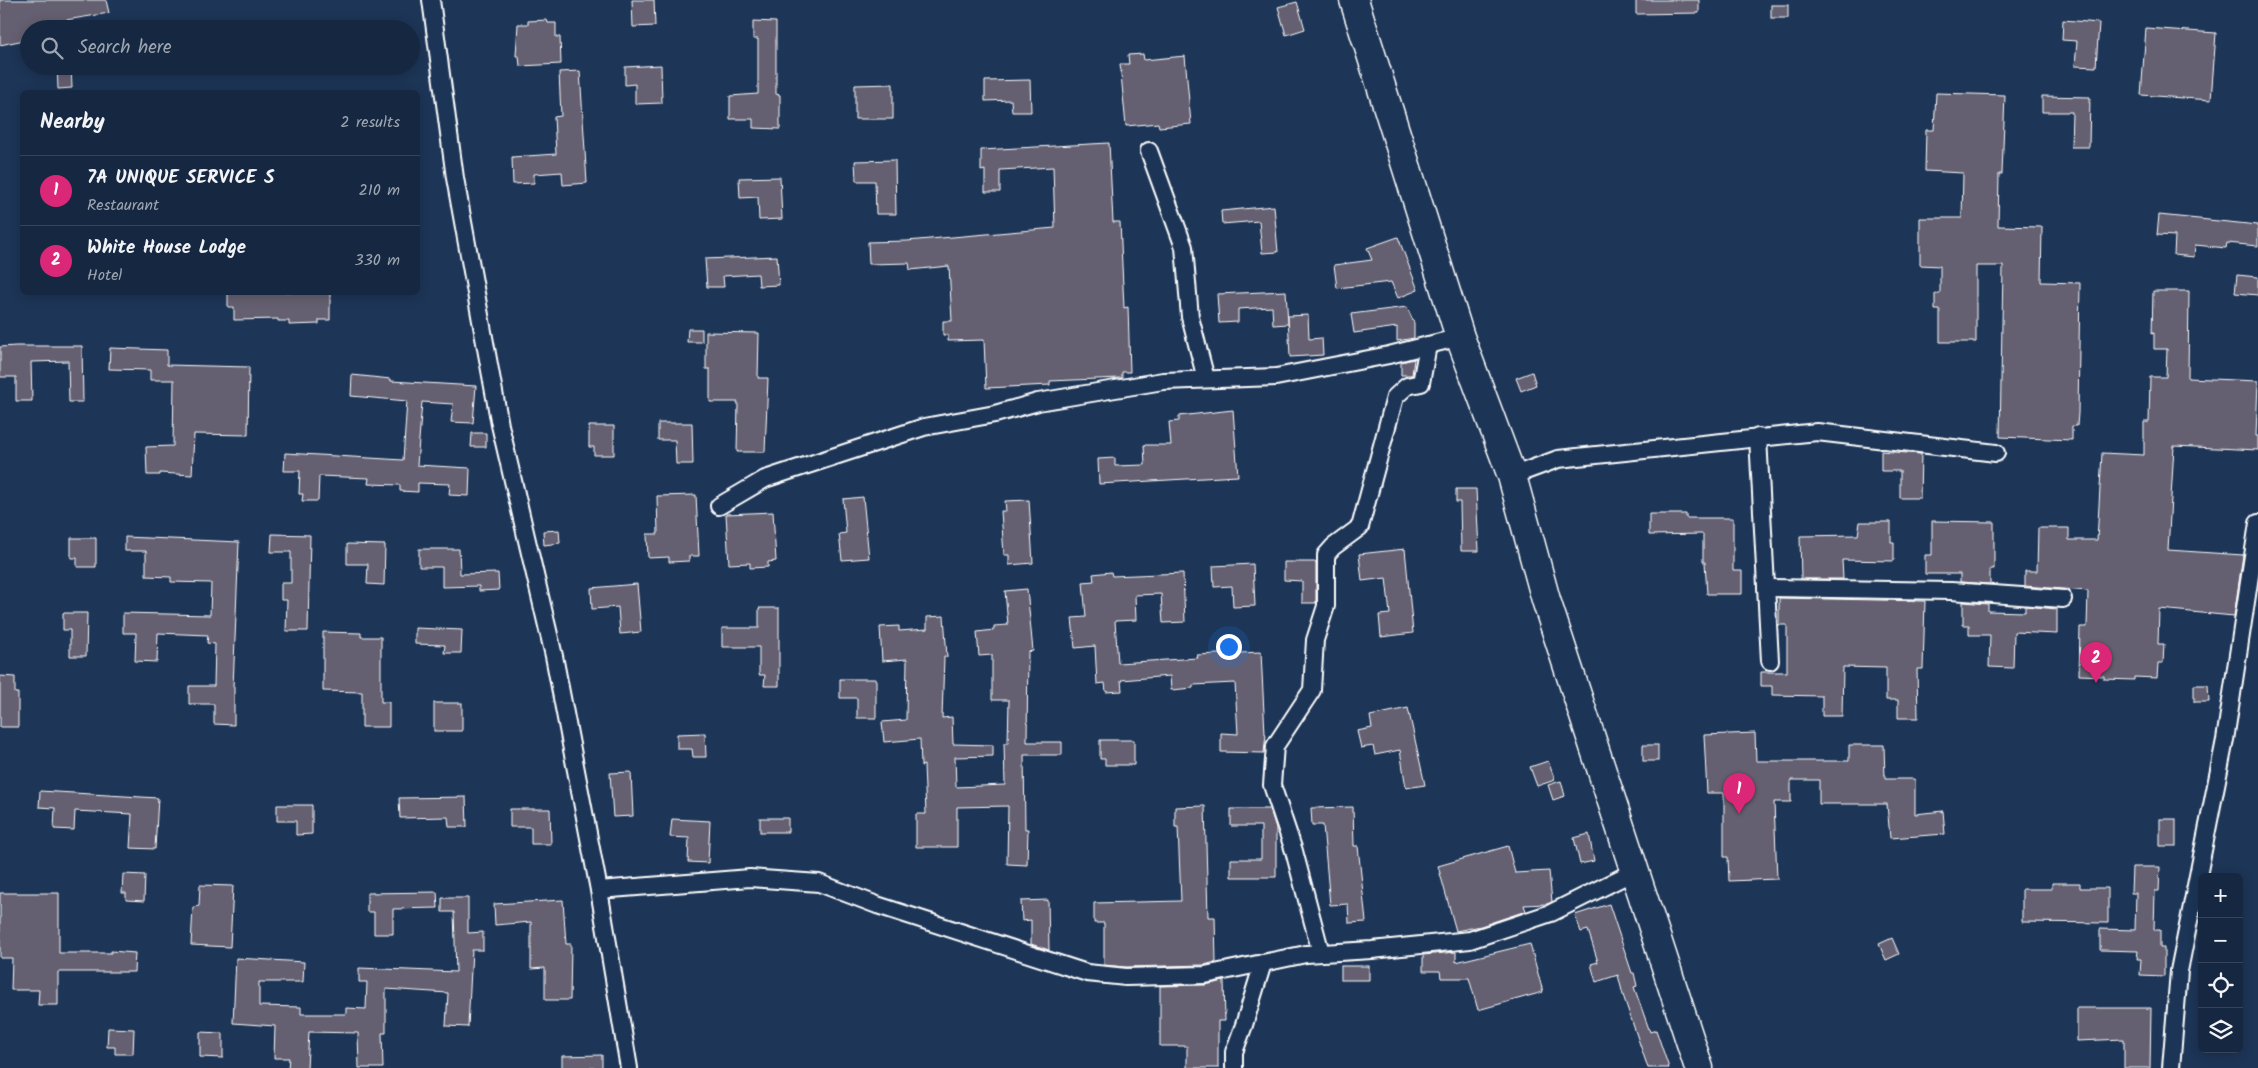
<!DOCTYPE html>
<meta charset="utf-8">
<style>
:root{--surface:#162841;--page:#23344c;--text:#f1f3f6;--muted:#9ea6b1;--line:#35445a;--accent:#db2777}
body{margin:0;font-family:Kalam,sans-serif;background:var(--page);color:var(--text)}
.controls{position:absolute;right:15px;bottom:15px;display:grid;overflow:hidden;border-radius:8px;box-shadow:0 2px 12px #0003}
.controls button{width:45px;height:45px;display:grid;place-items:center;padding:0;border:0;border-bottom:1px solid var(--line);background:var(--surface);color:var(--text);font:25px sans-serif}
.you{position:absolute;left:1228px;top:646px;width:18px;height:18px;margin:-12px;border:4px solid #fff;border-radius:50%;background:#1a73e8;box-shadow:0 0 0 8px #1a73e833}
.badge{display:grid;place-items:center;width:32px;height:32px;border-radius:50%;background:var(--accent);color:#fff;font-size:16px;font-weight:700}
.pin{position:absolute;translate:-50% -41px;filter:drop-shadow(0 1px 2px #0008)}
.pin::after{content:'';position:absolute;top:26px;width:18px;height:15px;background:inherit;clip-path:polygon(0 0,100% 0,50% 100%)}
.list{margin:0;padding:0;list-style:none}
h2{display:flex;justify-content:space-between;align-items:center;height:65px;margin:0;padding:0 20px;font-size:21px}
h2 small{font-size:16px;font-weight:400;color:var(--muted)}
.list li{display:grid;grid-template-columns:32px 1fr auto;gap:15px;align-items:center;box-sizing:border-box;height:70px;padding:0 20px;border-top:1px solid var(--line)}
.list b{display:block;font-size:19px;white-space:nowrap}
.list p{margin:0;font-size:16px;white-space:nowrap;color:var(--muted)}
.list em{font-size:16px;font-style:normal;color:var(--muted)}
.icon{flex:none;width:28px;height:28px;fill:none;stroke:currentColor;stroke-width:2;stroke-linecap:round;stroke-linejoin:round}
.map{position:relative;flex:none;width:2258px;height:1068px;overflow:hidden}
.search{position:absolute;background:var(--surface);box-shadow:0 2px 12px #0003;left:20px;top:20px;width:400px;height:55px;display:flex;align-items:center;gap:12px;box-sizing:border-box;padding:0 18px;border-radius:28px;color:var(--muted);font-size:19px}
.panel{position:absolute;background:var(--surface);box-shadow:0 2px 12px #0003;left:20px;top:90px;width:400px;height:205px;border-radius:8px}
.map>svg:first-child{display:block}
.building{fill:#656071;stroke:#fff}
.lines{fill:none;stroke-linecap:round;stroke-linejoin:round}
.minor-casing{stroke:#fff;stroke-width:20}
.trunk-casing{stroke:#fff;stroke-width:31}
.minor{stroke:#1d3557;stroke-width:16}
.trunk{stroke:#1d3557;stroke-width:28}
</style>
<div class="map">
<svg width="2258" height="1068" viewBox="0 0 2258 1068">
<rect width="100%" height="100%" fill="#1d3557"/>
<filter id="ink" filterUnits="userSpaceOnUse"><feTurbulence type="fractalNoise" baseFrequency=".02" numOctaves="2"/><feDisplacementMap in="SourceGraphic" scale="10" xChannelSelector="R" yChannelSelector="G"/><feConvolveMatrix kernelMatrix="1 2 1 2 8 2 1 2 1" color-interpolation-filters="sRGB"/></filter>
<g filter="url(#ink)">
<!-- building -->
<g class="building">
<polygon points="0,0 106,0 109,13 66,20 68,29 29,29 29,39 0,45"/>
<polygon points="632,0 654,0 655,26 633,27"/>
<polygon points="1636,0 1699,0 1699,13 1636,14"/>
<polygon points="1297,2 1305,29 1286,35 1278,7"/>
<rect x="1771" y="5" width="17" height="13"/>
<polygon points="547,20 548,23 556,23 556,37 560,37 561,64 520,66 519,56 516,56 518,24 528,24 528,21"/>
<polygon points="2063,20 2099,23 2096,67 2075,66 2077,41 2062,40"/>
<polygon points="753,21 776,22 776,94 780,95 780,129 753,128 753,119 730,119 730,96 758,94 758,39 753,39"/>
<polygon points="2146,28 2216,33 2211,100 2141,95"/>
<polygon points="1143,54 1144,60 1185,56 1191,124 1159,127 1158,123 1126,126 1120,64 1129,64 1128,55"/>
<polygon points="661,65 662,103 635,104 635,84 625,85 625,67"/>
<polygon points="57,66 71,66 72,88 58,89"/>
<polygon points="580,71 587,183 563,185 562,172 534,174 534,183 513,184 512,157 556,154 554,117 561,116 559,72"/>
<polygon points="1030,80 1031,112 1012,112 1011,100 985,101 985,81"/>
<polygon points="893,84 893,119 855,119 855,85"/>
<polygon points="1936,93 2005,95 2002,174 1999,174 1998,226 2042,227 2041,282 2080,283 2078,413 2077,426 2072,426 2072,440 2000,437 2003,266 1976,266 1976,342 1940,342 1940,310 1935,310 1935,294 1940,294 1940,266 1920,265 1920,218 1962,218 1963,173 1925,171 1926,130 1934,130"/>
<polygon points="2042,96 2090,97 2089,147 2071,147 2072,112 2042,112"/>
<polygon points="1109,143 1113,222 1120,222 1124,308 1128,307 1130,372 1122,372 1122,378 1120,378 1050,381 1050,385 986,388 984,340 948,341 948,335 943,335 943,321 952,321 949,266 910,270 909,263 869,264 868,242 907,241 1055,228 1053,167 1000,170 1000,192 985,192 985,170 981,171 981,150"/>
<polygon points="895,160 896,214 876,214 875,181 856,181 855,161"/>
<polygon points="780,177 782,219 759,220 758,197 740,198 739,178"/>
<polygon points="1274,206 1278,252 1262,253 1259,221 1222,224 1221,211"/>
<polygon points="2159,215 2258,225 2258,246 2227,243 2226,248 2195,245 2194,257 2174,255 2175,236 2157,235"/>
<polygon points="1398,237 1418,290 1398,298 1391,282 1337,288 1334,265 1372,260 1367,248"/>
<polygon points="777,256 779,285 759,286 758,274 723,276 724,287 707,287 705,259"/>
<polygon points="2237,275 2258,277 2258,295 2235,293"/>
<polygon points="1286,291 1288,324 1273,325 1272,307 1238,309 1238,322 1219,323 1217,294"/>
<polygon points="2153,291 2189,291 2188,378 2258,381 2256,436 2258,436 2258,450 2174,446 2168,550 2243,555 2234,616 2159,609 2158,644 2164,644 2163,663 2158,663 2157,678 2134,677 2134,680 2104,679 2104,676 2079,675 2080,627 2087,627 2088,591 2025,586 2025,571 2037,571 2038,528 2069,528 2069,540 2097,540 2102,453 2144,455 2144,422 2149,422 2150,377 2166,377 2167,349 2154,349 2154,333 2152,334"/>
<polygon points="228,292 330,292 330,320 319,320 319,324 289,325 289,321 278,321 278,319 234,320 234,307 228,307"/>
<polygon points="1407,307 1414,323 1414,338 1397,341 1397,327 1354,333 1351,314"/>
<polygon points="1308,315 1309,339 1322,338 1323,355 1290,357 1288,316"/>
<polygon points="688,329 702,329 702,342 687,342"/>
<polygon points="706,332 759,333 758,378 768,378 765,452 737,452 738,402 710,402 710,369 706,369"/>
<polygon points="16,346 82,346 83,402 69,402 68,361 31,362 32,401 16,401 16,377 0,377 0,347"/>
<polygon points="110,348 167,350 167,365 249,367 248,435 194,434 192,475 160,473 160,475 147,475 146,447 173,446 174,380 150,380 150,370 109,369"/>
<polygon points="1414,359 1412,375 1401,375 1401,362"/>
<polygon points="1532,372 1536,385 1521,391 1516,378"/>
<polygon points="352,375 391,379 391,381 476,386 473,423 451,422 453,404 422,402 417,465 470,468 469,496 449,495 450,484 418,483 418,492 400,491 400,485 368,484 369,478 319,476 318,501 302,501 303,494 299,494 300,471 284,471 285,453 403,460 407,401 351,396"/>
<polygon points="1233,410 1238,476 1099,484 1098,459 1115,458 1115,466 1145,465 1144,445 1171,445 1169,422 1179,421 1179,416"/>
<polygon points="658,423 692,423 693,464 676,464 675,440 658,440"/>
<polygon points="589,426 614,426 614,455 594,455 594,447 589,447"/>
<polygon points="472,433 486,433 486,447 471,447"/>
<polygon points="1881,451 1921,454 1920,498 1900,498 1900,471 1881,471"/>
<polygon points="1456,489 1476,489 1479,551 1461,551 1460,502 1456,502"/>
<polygon points="696,495 699,556 689,556 689,561 669,562 669,557 648,558 647,534 658,534 657,496"/>
<polygon points="863,497 869,558 842,560 839,534 846,533 843,499"/>
<polygon points="1029,500 1033,563 1009,565 1009,555 1004,555 1001,511 1006,511 1005,501"/>
<polygon points="773,512 776,561 768,562 768,567 750,568 750,563 729,564 726,514"/>
<polygon points="1649,514 1686,514 1686,518 1733,518 1733,571 1742,571 1742,594 1707,594 1705,562 1703,562 1703,534 1649,535"/>
<polygon points="1932,521 1994,522 1994,569 1990,569 1990,584 1960,582 1960,574 1925,574 1925,555 1932,555"/>
<polygon points="1860,522 1891,522 1891,542 1894,542 1894,561 1842,560 1843,579 1801,579 1800,536 1858,535"/>
<polygon points="559,530 560,543 544,545 543,531"/>
<polygon points="272,534 310,535 308,631 286,631 287,600 281,600 281,583 291,583 291,552 271,552"/>
<polygon points="125,537 239,542 233,687 234,687 234,725 214,724 214,704 189,704 189,686 214,686 215,644 207,643 208,635 158,633 157,662 135,661 136,633 123,633 123,613 210,615 211,583 171,582 171,577 146,576 146,551 125,551"/>
<polygon points="71,538 96,538 96,567 77,567 77,558 71,558"/>
<polygon points="347,544 385,545 384,585 367,584 368,564 347,564"/>
<polygon points="419,549 459,549 460,574 498,573 499,590 479,591 479,586 442,587 442,567 419,567"/>
<polygon points="1405,549 1413,633 1381,637 1379,615 1390,614 1386,578 1362,581 1359,554"/>
<polygon points="1284,562 1316,562 1316,603 1302,603 1302,581 1284,580"/>
<polygon points="1253,564 1255,606 1233,607 1232,586 1214,587 1213,566"/>
<polygon points="1111,572 1112,576 1183,573 1185,622 1163,623 1161,594 1135,595 1136,620 1115,621 1118,663 1198,658 1197,655 1261,652 1265,734 1266,734 1264,753 1221,752 1221,733 1238,734 1235,683 1193,685 1193,688 1171,690 1170,676 1121,680 1122,691 1106,692 1105,683 1097,684 1095,646 1075,648 1072,618 1086,617 1083,582 1094,581 1093,574"/>
<polygon points="637,584 641,632 620,634 618,607 592,609 591,588"/>
<polygon points="1027,589 1033,651 1028,652 1027,742 1062,742 1062,755 1024,755 1025,829 1028,829 1027,865 1007,864 1008,806 957,807 957,847 916,847 916,814 926,814 924,765 921,766 920,739 884,742 882,722 906,720 907,659 882,661 880,627 899,626 899,631 927,629 927,617 944,616 947,657 944,657 942,718 952,717 953,744 993,745 993,756 955,757 956,787 1005,785 1004,743 1008,743 1009,700 992,700 992,655 979,656 977,632 994,630 994,626 1008,625 1005,591"/>
<polygon points="1779,598 1925,601 1923,669 1917,669 1918,718 1898,718 1898,700 1886,700 1886,668 1843,667 1842,716 1822,716 1822,696 1772,695 1772,686 1761,686 1761,672 1787,672 1787,625 1779,625"/>
<polygon points="1963,602 1988,604 1988,611 2025,612 2025,606 2057,609 2057,634 2014,632 2013,668 1989,667 1990,635 1969,635 1969,625 1963,625"/>
<polygon points="759,608 779,608 779,686 764,686 765,675 759,675 759,647 722,647 722,628 759,628"/>
<polygon points="63,613 87,613 86,656 70,656 70,630 63,630"/>
<polygon points="415,628 462,630 461,653 444,653 445,645 415,644"/>
<polygon points="323,632 361,633 361,637 381,637 381,702 389,702 389,727 362,727 362,692 323,691"/>
<polygon points="0,676 15,677 15,693 18,693 18,727 0,727"/>
<polygon points="840,679 876,679 876,718 857,718 857,698 840,698"/>
<polygon points="2194,685 2208,685 2209,702 2194,702"/>
<rect x="434" y="703" width="28" height="28"/>
<polygon points="1408,708 1425,785 1406,788 1400,750 1375,755 1373,746 1361,748 1357,731 1372,728 1370,716"/>
<polygon points="705,733 706,757 693,757 692,749 677,749 677,734"/>
<polygon points="1755,733 1756,761 1849,761 1849,745 1884,745 1885,779 1915,779 1915,814 1943,811 1945,834 1890,838 1887,804 1819,804 1819,780 1791,780 1791,802 1774,802 1777,879 1729,881 1728,857 1724,857 1724,793 1707,793 1704,735"/>
<polygon points="1100,740 1134,740 1134,765 1105,765 1105,759 1100,759"/>
<rect x="1643" y="745" width="15" height="16"/>
<polygon points="1548,761 1555,780 1537,786 1530,767"/>
<polygon points="631,772 633,816 613,817 610,773"/>
<polygon points="1561,781 1565,796 1553,800 1548,785"/>
<polygon points="40,791 158,798 155,849 130,848 132,814 75,811 74,830 54,829 55,808 39,807"/>
<polygon points="466,797 467,827 449,827 448,817 400,818 399,798"/>
<polygon points="277,805 312,805 312,834 296,835 296,821 277,821"/>
<polygon points="1205,806 1208,917 1215,917 1216,962 1204,965 1126,967 1104,965 1104,923 1094,923 1094,903 1181,901 1178,827 1175,827 1175,807"/>
<polygon points="1353,807 1354,846 1358,846 1366,922 1349,923 1348,904 1330,905 1323,825 1312,825 1311,808"/>
<polygon points="510,809 550,809 551,844 531,844 531,827 510,827"/>
<polygon points="1231,809 1270,809 1276,828 1276,877 1231,877 1231,859 1261,859 1261,826 1231,826"/>
<rect x="760" y="818" width="28" height="14"/>
<polygon points="672,819 710,821 708,863 688,862 689,838 670,837"/>
<rect x="2160" y="819" width="16" height="27"/>
<polygon points="1589,834 1594,861 1580,864 1574,838"/>
<polygon points="1508,846 1515,873 1549,871 1552,902 1547,904 1524,905 1526,911 1481,926 1456,931 1438,866"/>
<polygon points="2132,867 2160,867 2159,891 2155,891 2154,930 2160,930 2160,948 2164,948 2164,976 2140,975 2141,959 2137,959 2138,951 2100,950 2100,929 2135,930 2136,893 2131,893"/>
<polygon points="123,874 145,875 144,901 126,900 126,893 122,893"/>
<polygon points="2052,883 2080,883 2080,888 2108,888 2108,923 2022,922 2022,889 2052,889"/>
<polygon points="200,885 233,886 230,947 191,945 193,907 199,906"/>
<polygon points="437,892 438,908 393,909 393,934 374,934 374,912 367,912 367,893"/>
<polygon points="0,893 59,893 59,953 111,953 111,951 135,953 134,972 58,972 58,1005 38,1005 39,990 11,990 12,958 0,958"/>
<polygon points="442,898 468,898 468,933 483,932 483,950 472,950 468,1027 446,1026 448,993 386,989 386,1033 382,1033 383,1068 359,1068 358,1033 309,1032 307,1068 288,1068 289,1058 274,1058 275,1026 233,1023 236,958 304,962 303,982 259,982 259,1006 301,1007 301,1014 346,1014 346,1008 366,1009 367,982 359,982 359,968 456,972 454,912 442,912"/>
<polygon points="563,900 566,944 571,944 570,1000 545,1000 545,968 531,969 531,922 495,925 494,904"/>
<polygon points="1048,900 1049,950 1031,944 1031,920 1022,921 1021,901"/>
<polygon points="1609,904 1632,973 1634,973 1637,986 1634,987 1650,1032 1656,1030 1669,1068 1648,1068 1623,995 1618,975 1596,982 1591,964 1598,962 1588,930 1581,932 1575,915"/>
<polygon points="1892,938 1899,954 1886,960 1879,944"/>
<polygon points="1530,944 1543,992 1478,1010 1469,978 1441,978 1440,971 1423,971 1423,955 1456,952 1456,962"/>
<rect x="1341" y="966" width="28" height="14"/>
<polygon points="1224,981 1225,1021 1218,1021 1218,1068 1187,1068 1187,1046 1160,1046 1160,986 1205,985"/>
<polygon points="2077,1008 2151,1008 2150,1068 2124,1068 2124,1039 2077,1041"/>
<polygon points="108,1028 134,1029 133,1054 115,1054 115,1047 107,1047"/>
<polygon points="200,1032 223,1033 223,1058 200,1057"/>
<polygon points="602,1055 602,1068 562,1068 562,1056"/>
</g>
<g class="lines">
<defs>
<g id="minor">
<polyline points="431,0 455,178 500,425 554,656 599,890 629,1068"/>
<polyline points="1149,151 1184,247 1190,317 1206,379"/>
<polyline points="1758,437 1770,661"/>
<polyline points="1512,476 1558,459 1817,432 1996,453"/>
<polyline points="719,506 765,479 924,427 995,414 1038,402 1163,381 1276,377 1389,355 1460,337"/>
<polyline points="1766,588 1951,591 2063,599"/>
<polyline points="599,890 750,878 819,883 877,905 1087,973 1126,977 1205,975 1306,954 1372,950 1470,940 1551,913 1635,871"/>
<polyline points="1321,953 1294,851 1272,785 1275,746 1312,690 1315,640 1326,606 1326,555 1333,547 1360,527 1395,397 1407,386 1421,383 1428,345"/>
<polyline points="1234,1068 1234,1052 1244,1025 1263,963"/>
<polyline points="2171,1068 2179,971 2225,740 2258,523"/>
</g>
<polyline id="trunk" points="1354,0 1460,337 1512,476 1546,600 1699,1068"/>
</defs>
<!-- minor casing -->
<use href="#minor" class="minor-casing"/>
<!-- trunk casing -->
<use href="#trunk" class="trunk-casing"/>
<!-- minor -->
<use href="#minor" class="minor"/>
<!-- trunk -->
<use href="#trunk" class="trunk"/>
</g>
</g>
</svg>
<div class="controls">
<button>+</button>
<button>−</button>
<button><svg class="icon" aria-label="locate" viewBox="0 0 24 24"><circle cx="12" cy="12" r="6"/><path d="M12 2v4M12 18v4M2 12h4M18 12h4"/></svg></button>
<button><svg class="icon" aria-label="layers" viewBox="0 0 24 24"><path d="M12 4l9 5-9 5-9-5zM3 14l9 5 9-5"/></svg></button>
</div>
<div class="you"></div>
<div class="pin badge" style="left:1739px;top:814px">1</div>
<div class="pin badge" style="left:2096px;top:683px">2</div>
<div class="search"><svg class="icon" aria-label="search" viewBox="0 0 24 24"><circle cx="10" cy="10" r="6"/><path d="M15 15l6 6"/></svg>Search here</div>
<section class="panel">
<h2>Nearby<small>2 results</small></h2>
<ul class="list">
<li><span class="badge">1</span><div><b>7A UNIQUE SERVICE S</b><p>Restaurant</p></div><em>210 m</em></li>
<li><span class="badge">2</span><div><b>White House Lodge</b><p>Hotel</p></div><em>330 m</em></li>
</ul>
</section>
</div>
